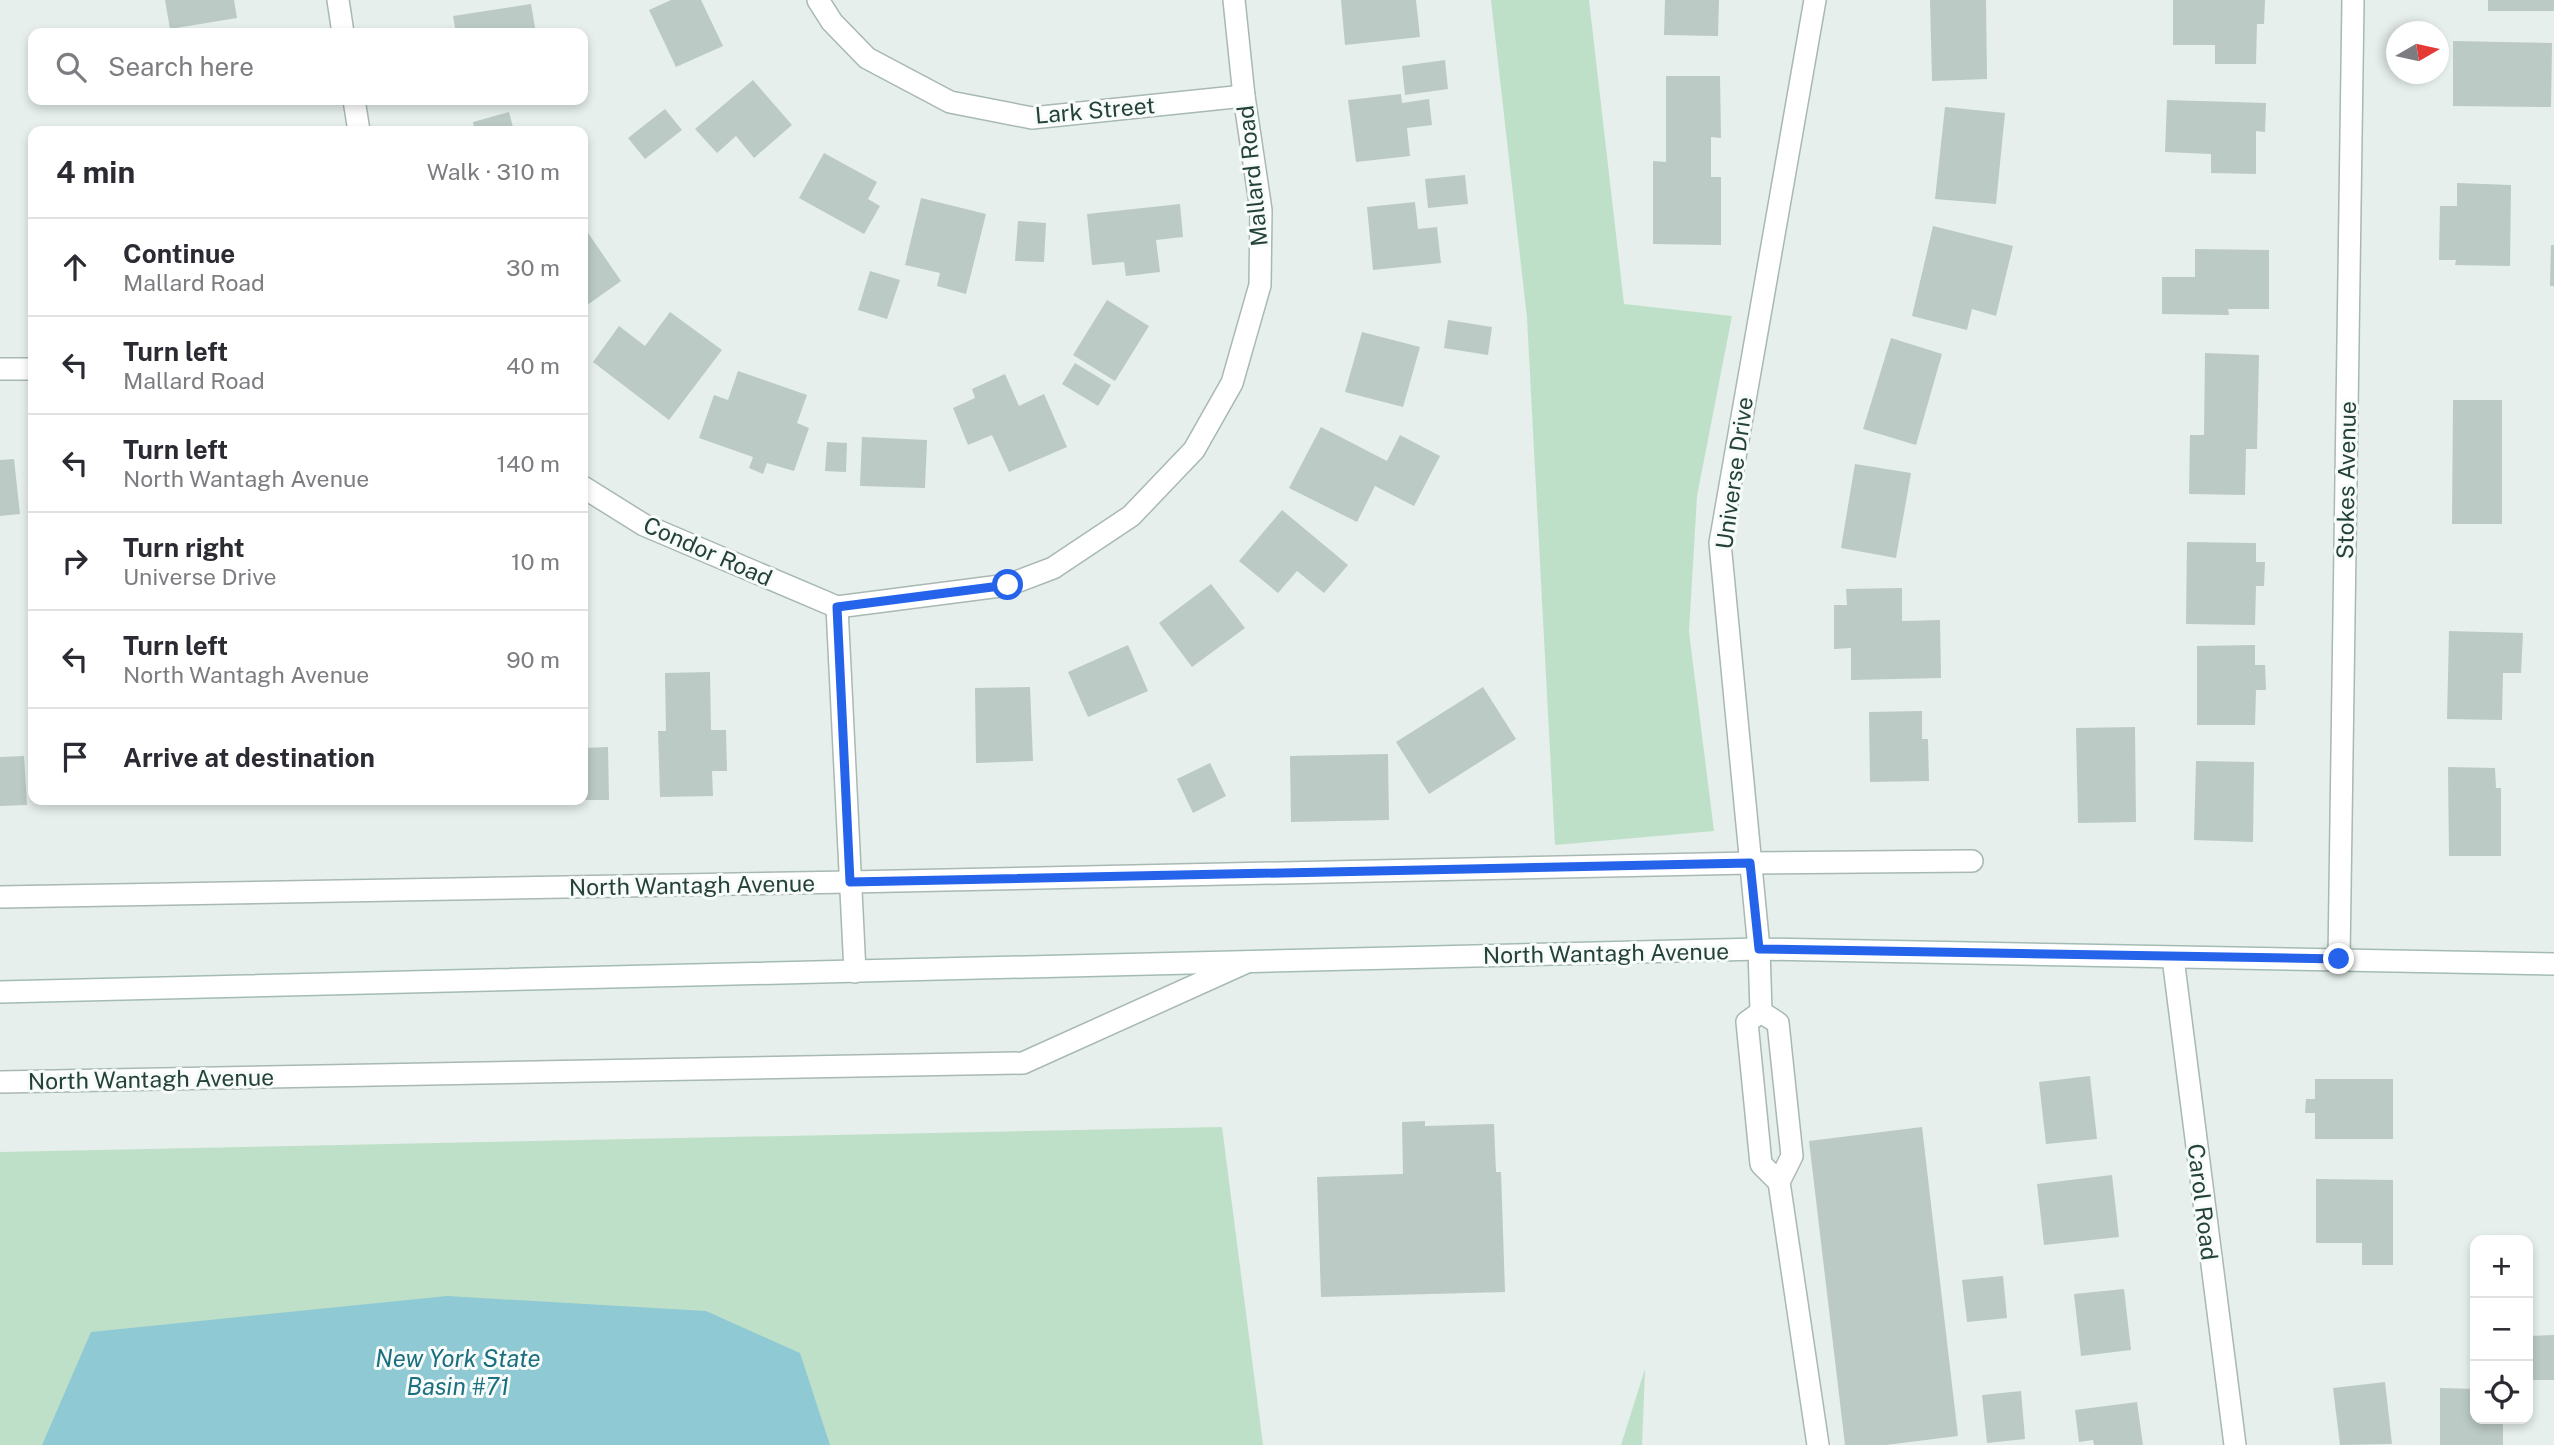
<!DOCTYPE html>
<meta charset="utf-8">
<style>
:root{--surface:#fff;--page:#f7f7f7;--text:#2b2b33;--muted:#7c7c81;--line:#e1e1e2}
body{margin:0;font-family:"Public Sans",sans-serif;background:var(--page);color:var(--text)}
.controls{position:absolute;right:21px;bottom:21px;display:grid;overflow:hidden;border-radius:14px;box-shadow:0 4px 10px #0003}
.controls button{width:63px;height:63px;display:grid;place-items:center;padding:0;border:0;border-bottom:2px solid var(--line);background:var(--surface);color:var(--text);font:35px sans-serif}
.compass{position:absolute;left:2386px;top:21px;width:63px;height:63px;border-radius:50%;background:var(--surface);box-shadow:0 4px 10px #0003;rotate:81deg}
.stop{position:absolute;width:21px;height:21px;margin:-16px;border:5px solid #2563eb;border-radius:50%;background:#fff}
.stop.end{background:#2563eb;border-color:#fff;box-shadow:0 2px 7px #0008}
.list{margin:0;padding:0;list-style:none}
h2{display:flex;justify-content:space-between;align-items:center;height:91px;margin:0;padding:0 28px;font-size:30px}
h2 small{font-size:23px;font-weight:400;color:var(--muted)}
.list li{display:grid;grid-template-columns:46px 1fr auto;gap:21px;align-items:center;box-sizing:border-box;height:98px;padding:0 28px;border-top:2px solid var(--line)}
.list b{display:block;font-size:26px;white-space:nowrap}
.list p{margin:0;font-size:23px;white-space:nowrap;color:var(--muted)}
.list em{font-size:23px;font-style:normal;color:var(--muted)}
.icon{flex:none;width:38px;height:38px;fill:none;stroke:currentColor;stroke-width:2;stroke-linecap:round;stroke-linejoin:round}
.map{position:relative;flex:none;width:2554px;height:1445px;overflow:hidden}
.search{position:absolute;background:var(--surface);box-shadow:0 4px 10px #0003;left:28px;top:28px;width:560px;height:77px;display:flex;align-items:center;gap:18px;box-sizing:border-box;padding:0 24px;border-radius:14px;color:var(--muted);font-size:26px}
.panel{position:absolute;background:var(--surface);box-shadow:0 4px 10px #0003;left:28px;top:126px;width:560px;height:679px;border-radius:14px}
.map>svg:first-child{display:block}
.green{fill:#bfe0c8}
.water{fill:#8ec9d4}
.building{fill:#bbcac4}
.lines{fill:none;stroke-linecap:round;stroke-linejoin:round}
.lane-casing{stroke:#a8b8b2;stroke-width:24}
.street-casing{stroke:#a8b8b2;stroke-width:24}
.secondary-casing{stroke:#a4bbb3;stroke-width:24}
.lane{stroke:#fff;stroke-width:21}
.street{stroke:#fff;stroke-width:21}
.secondary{stroke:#fff;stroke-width:21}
.route{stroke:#2563eb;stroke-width:9}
.labels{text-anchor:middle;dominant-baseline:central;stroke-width:6;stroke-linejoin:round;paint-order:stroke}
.street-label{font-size:23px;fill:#24423a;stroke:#f7fbf9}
.water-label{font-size:24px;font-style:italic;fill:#1c6f80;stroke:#f7fbf9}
</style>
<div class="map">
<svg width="2554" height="1445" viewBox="0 0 2554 1445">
<rect width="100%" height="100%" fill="#e6efeb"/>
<!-- green -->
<g class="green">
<polygon points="1491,0 1589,0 1624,304 1732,316 1697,496 1689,632 1714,831 1555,845 1527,318"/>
<polygon points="1222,1127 1263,1445 0,1445 0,1152"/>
<polygon points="1645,1369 1642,1445 1621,1445"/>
</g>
<!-- water -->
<polygon class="water" points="447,1296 706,1311 800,1353 830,1445 42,1445 91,1332"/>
<!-- building -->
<g class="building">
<polygon points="165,0 234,0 237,18 170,29"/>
<polygon points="671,0 701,0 723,46 676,67 649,10"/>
<polygon points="1341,0 1416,0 1420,37 1345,45"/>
<polygon points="1665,0 1719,0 1718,36 1664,35"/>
<polygon points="1930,0 1986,0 1987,79 1932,81"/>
<polygon points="2173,0 2265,0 2264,24 2257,24 2256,64 2215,64 2215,45 2173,45"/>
<rect x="2488" y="0" width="66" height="11"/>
<polygon points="531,4 536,33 456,33 453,16"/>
<polygon points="2453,41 2552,43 2551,107 2453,106"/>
<polygon points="1445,60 1448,89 1405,95 1402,66"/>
<polygon points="1666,76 1720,76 1721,138 1711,137 1711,177 1721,177 1721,245 1653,244 1653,161 1666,162"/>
<polygon points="753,80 792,125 754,158 736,136 717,153 695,129"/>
<polygon points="1401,94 1402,103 1429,99 1432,125 1407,128 1410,156 1356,162 1348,100"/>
<polygon points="2167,100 2266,103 2265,132 2256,131 2256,174 2211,173 2211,154 2165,152"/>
<polygon points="1945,107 2005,113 1996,204 1935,199"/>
<polygon points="665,109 682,130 645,159 628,138"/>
<polygon points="509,112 514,131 475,131 473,122"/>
<polygon points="824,153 877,182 868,199 880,206 864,234 799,198"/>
<polygon points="1465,175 1468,204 1428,208 1425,179"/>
<polygon points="2457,183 2511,185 2510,266 2455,265 2456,260 2439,260 2440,206 2457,206"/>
<polygon points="921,198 986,214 966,294 937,286 940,273 905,265"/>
<polygon points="1415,202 1418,229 1437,227 1441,263 1373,270 1367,207"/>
<polygon points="1180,204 1183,237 1156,240 1160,272 1126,276 1124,262 1092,265 1087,214"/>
<polygon points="1018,221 1046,223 1044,262 1015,261"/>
<polygon points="1933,226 2013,246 1996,316 1972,309 1967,330 1912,316"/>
<polygon points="586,230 621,281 583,308 583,232"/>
<polygon points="2551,245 2554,245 2554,286 2550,286"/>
<polygon points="2195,249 2269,250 2269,309 2228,309 2229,315 2162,314 2162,277 2195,277"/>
<polygon points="870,271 900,280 887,319 858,310"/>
<polygon points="1107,300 1149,326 1115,381 1073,355"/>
<polygon points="670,312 722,350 669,420 593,362 619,326 645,346"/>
<polygon points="1448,320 1492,327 1488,355 1444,348"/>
<polygon points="1362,332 1420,347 1403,407 1345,392"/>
<polygon points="1891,338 1942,354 1916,445 1863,429"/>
<polygon points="2205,353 2259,355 2257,449 2246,449 2245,495 2189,494 2190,435 2204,435"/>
<polygon points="1075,363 1111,385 1098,406 1062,384"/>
<polygon points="738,371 807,395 797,423 809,428 794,471 767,463 763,474 749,468 753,457 699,438 714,395 728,400"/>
<polygon points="1005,374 1019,406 1044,394 1067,447 1009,472 992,435 968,445 953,408 975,398 972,389"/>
<polygon points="2453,400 2502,400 2502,524 2452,524"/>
<polygon points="1321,427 1387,461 1400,435 1440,456 1414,506 1375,486 1357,522 1289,488"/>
<polygon points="862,437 927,440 925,488 860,486"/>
<polygon points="827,442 847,443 846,472 825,471"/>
<polygon points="14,459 20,514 0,516 0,460"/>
<polygon points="1855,464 1911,473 1896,558 1841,548"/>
<polygon points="1282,510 1348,565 1324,593 1297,571 1278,593 1239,561"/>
<polygon points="2187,542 2256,543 2256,562 2265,562 2264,586 2256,586 2255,625 2186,624"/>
<polygon points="1211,584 1245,628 1192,667 1159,623"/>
<polygon points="1902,588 1902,621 1940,620 1941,678 1851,680 1851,648 1834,649 1834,605 1847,605 1846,589"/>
<polygon points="2449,631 2523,633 2521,673 2503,673 2502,720 2447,719"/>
<polygon points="1128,645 1148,691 1088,717 1068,672"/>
<polygon points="2255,645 2255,665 2265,665 2266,690 2256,690 2255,725 2197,725 2197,646"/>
<polygon points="710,672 711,730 726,730 727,771 712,771 713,796 660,797 658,731 666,731 665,673"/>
<polygon points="1030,687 1033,761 976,763 975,688"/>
<polygon points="1483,687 1516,739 1429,794 1396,742"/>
<polygon points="1922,711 1922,739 1928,739 1929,781 1870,782 1869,712"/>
<polygon points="2135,727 2136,822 2078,823 2076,728"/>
<polygon points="608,747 609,800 583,800 583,748"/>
<polygon points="1388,754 1389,820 1291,822 1290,756"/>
<polygon points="24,756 27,805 0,806 0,757"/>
<polygon points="2196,761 2254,762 2253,842 2194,840"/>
<polygon points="1210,763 1226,796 1193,813 1177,779"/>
<polygon points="2448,767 2495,768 2496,788 2501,788 2501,856 2449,856"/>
<polygon points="80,800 142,800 142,803 80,804"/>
<polygon points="428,800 471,800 471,802 428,804"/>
<polygon points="2090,1076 2097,1139 2046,1144 2039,1082"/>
<polygon points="2315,1079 2393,1079 2393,1139 2315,1139 2315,1113 2305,1113 2306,1099 2315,1099"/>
<polygon points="1425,1121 1425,1126 1494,1124 1496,1172 1501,1172 1505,1292 1321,1297 1317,1177 1403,1174 1402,1122"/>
<polygon points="1922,1127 1958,1436 1886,1445 1845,1445 1809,1141"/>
<polygon points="2112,1175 2119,1237 2044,1245 2037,1184"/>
<polygon points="2316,1179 2393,1180 2393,1265 2362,1265 2362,1243 2316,1243"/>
<polygon points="2003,1276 2007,1318 1967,1322 1962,1280"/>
<polygon points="2124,1289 2131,1350 2081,1356 2074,1294"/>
<polygon points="2554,1335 2554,1380 2528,1380 2528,1336"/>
<polygon points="2385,1382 2392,1444 2340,1445 2333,1388"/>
<polygon points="2440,1388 2475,1389 2475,1419 2503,1419 2503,1445 2440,1445"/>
<polygon points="2021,1391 2025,1439 1987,1443 1982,1395"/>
<polygon points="2137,1402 2143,1445 2094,1445 2093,1440 2079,1442 2075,1410"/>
</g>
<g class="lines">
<defs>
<g id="lane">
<polyline points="1759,949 1761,1012"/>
<polyline points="1761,1012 1778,1023 1792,1156 1779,1182 1818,1445"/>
<polyline points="1761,1012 1747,1022 1761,1164 1779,1182"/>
</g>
<g id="street">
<polyline points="338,0 343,33"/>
<polyline points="818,0 832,22 867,58 950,102 1032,118 1244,96"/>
<polyline points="354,100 359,131"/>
<polyline points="0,369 33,369"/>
<polyline points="583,487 644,525 837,607"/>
<polyline points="837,607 1008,585 1053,568 1131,516 1194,450 1232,383 1260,285 1261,210 1244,96 1234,0"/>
<polyline points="837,607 855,972"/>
<polyline points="0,897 850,882 1750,863 1972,861"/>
<polyline points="1759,949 1720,543 1815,0"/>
<polyline points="2173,958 2235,1445"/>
<polyline points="2339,959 2353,0"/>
<polyline points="0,1082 1023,1063 1247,962"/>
</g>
<polyline id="secondary" points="0,992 1759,949 2554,964"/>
</defs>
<!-- lane casing -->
<use href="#lane" class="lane-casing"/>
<!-- street casing -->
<use href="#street" class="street-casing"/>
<!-- secondary casing -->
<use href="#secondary" class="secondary-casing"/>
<!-- lane -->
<use href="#lane" class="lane"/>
<!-- street -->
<use href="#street" class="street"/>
<!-- secondary -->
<use href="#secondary" class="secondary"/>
</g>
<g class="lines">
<!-- route -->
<polyline class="route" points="1008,585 837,607 850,882 1750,863 1759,949 2339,959"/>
</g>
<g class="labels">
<!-- street labels -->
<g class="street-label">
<text transform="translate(1095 110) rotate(-5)">Lark Street</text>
<text transform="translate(1252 176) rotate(-96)">Mallard Road</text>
<text transform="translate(1734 473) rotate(-82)">Universe Drive</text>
<text transform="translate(2346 480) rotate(-89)">Stokes Avenue</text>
<text transform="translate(708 551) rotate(24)">Condor Road</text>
<text transform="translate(692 885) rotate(-1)">North Wantagh Avenue</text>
<text transform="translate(1606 953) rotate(-1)">North Wantagh Avenue</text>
<text transform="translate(151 1079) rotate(-1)">North Wantagh Avenue</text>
<text transform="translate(2203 1202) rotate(83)">Carol Road</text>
</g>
<!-- water labels -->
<g class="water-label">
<text x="458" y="1358">New York State<tspan x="458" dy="28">Basin #71</tspan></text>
</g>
</g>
</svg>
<div class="controls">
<button>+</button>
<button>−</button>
<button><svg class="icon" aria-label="locate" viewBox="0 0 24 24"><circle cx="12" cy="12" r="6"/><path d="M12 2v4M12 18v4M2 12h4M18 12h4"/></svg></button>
</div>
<svg class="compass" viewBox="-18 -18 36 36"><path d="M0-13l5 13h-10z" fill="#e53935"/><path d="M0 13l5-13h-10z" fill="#7c7c81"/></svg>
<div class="stop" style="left:1008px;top:585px"></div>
<div class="stop end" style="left:2339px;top:959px"></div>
<div class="search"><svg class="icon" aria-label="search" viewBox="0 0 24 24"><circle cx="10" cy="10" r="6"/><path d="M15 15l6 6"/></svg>Search here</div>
<section class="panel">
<h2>4 min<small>Walk · 310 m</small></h2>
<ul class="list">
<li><svg class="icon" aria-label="ahead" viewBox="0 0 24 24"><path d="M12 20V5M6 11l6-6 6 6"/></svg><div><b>Continue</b><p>Mallard Road</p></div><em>30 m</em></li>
<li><svg class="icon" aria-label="left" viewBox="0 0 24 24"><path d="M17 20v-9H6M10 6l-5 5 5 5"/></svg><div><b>Turn left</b><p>Mallard Road</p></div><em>40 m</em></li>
<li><svg class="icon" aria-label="left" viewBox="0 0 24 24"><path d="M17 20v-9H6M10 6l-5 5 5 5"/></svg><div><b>Turn left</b><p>North Wantagh Avenue</p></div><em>140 m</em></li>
<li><svg class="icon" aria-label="right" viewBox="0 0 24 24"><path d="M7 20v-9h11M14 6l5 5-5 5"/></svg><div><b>Turn right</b><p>Universe Drive</p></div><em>10 m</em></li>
<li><svg class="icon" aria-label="left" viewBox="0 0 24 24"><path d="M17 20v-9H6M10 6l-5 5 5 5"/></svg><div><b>Turn left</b><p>North Wantagh Avenue</p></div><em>90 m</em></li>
<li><svg class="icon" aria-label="arrive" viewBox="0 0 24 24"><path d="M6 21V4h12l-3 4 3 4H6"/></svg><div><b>Arrive at destination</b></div></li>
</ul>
</section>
</div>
